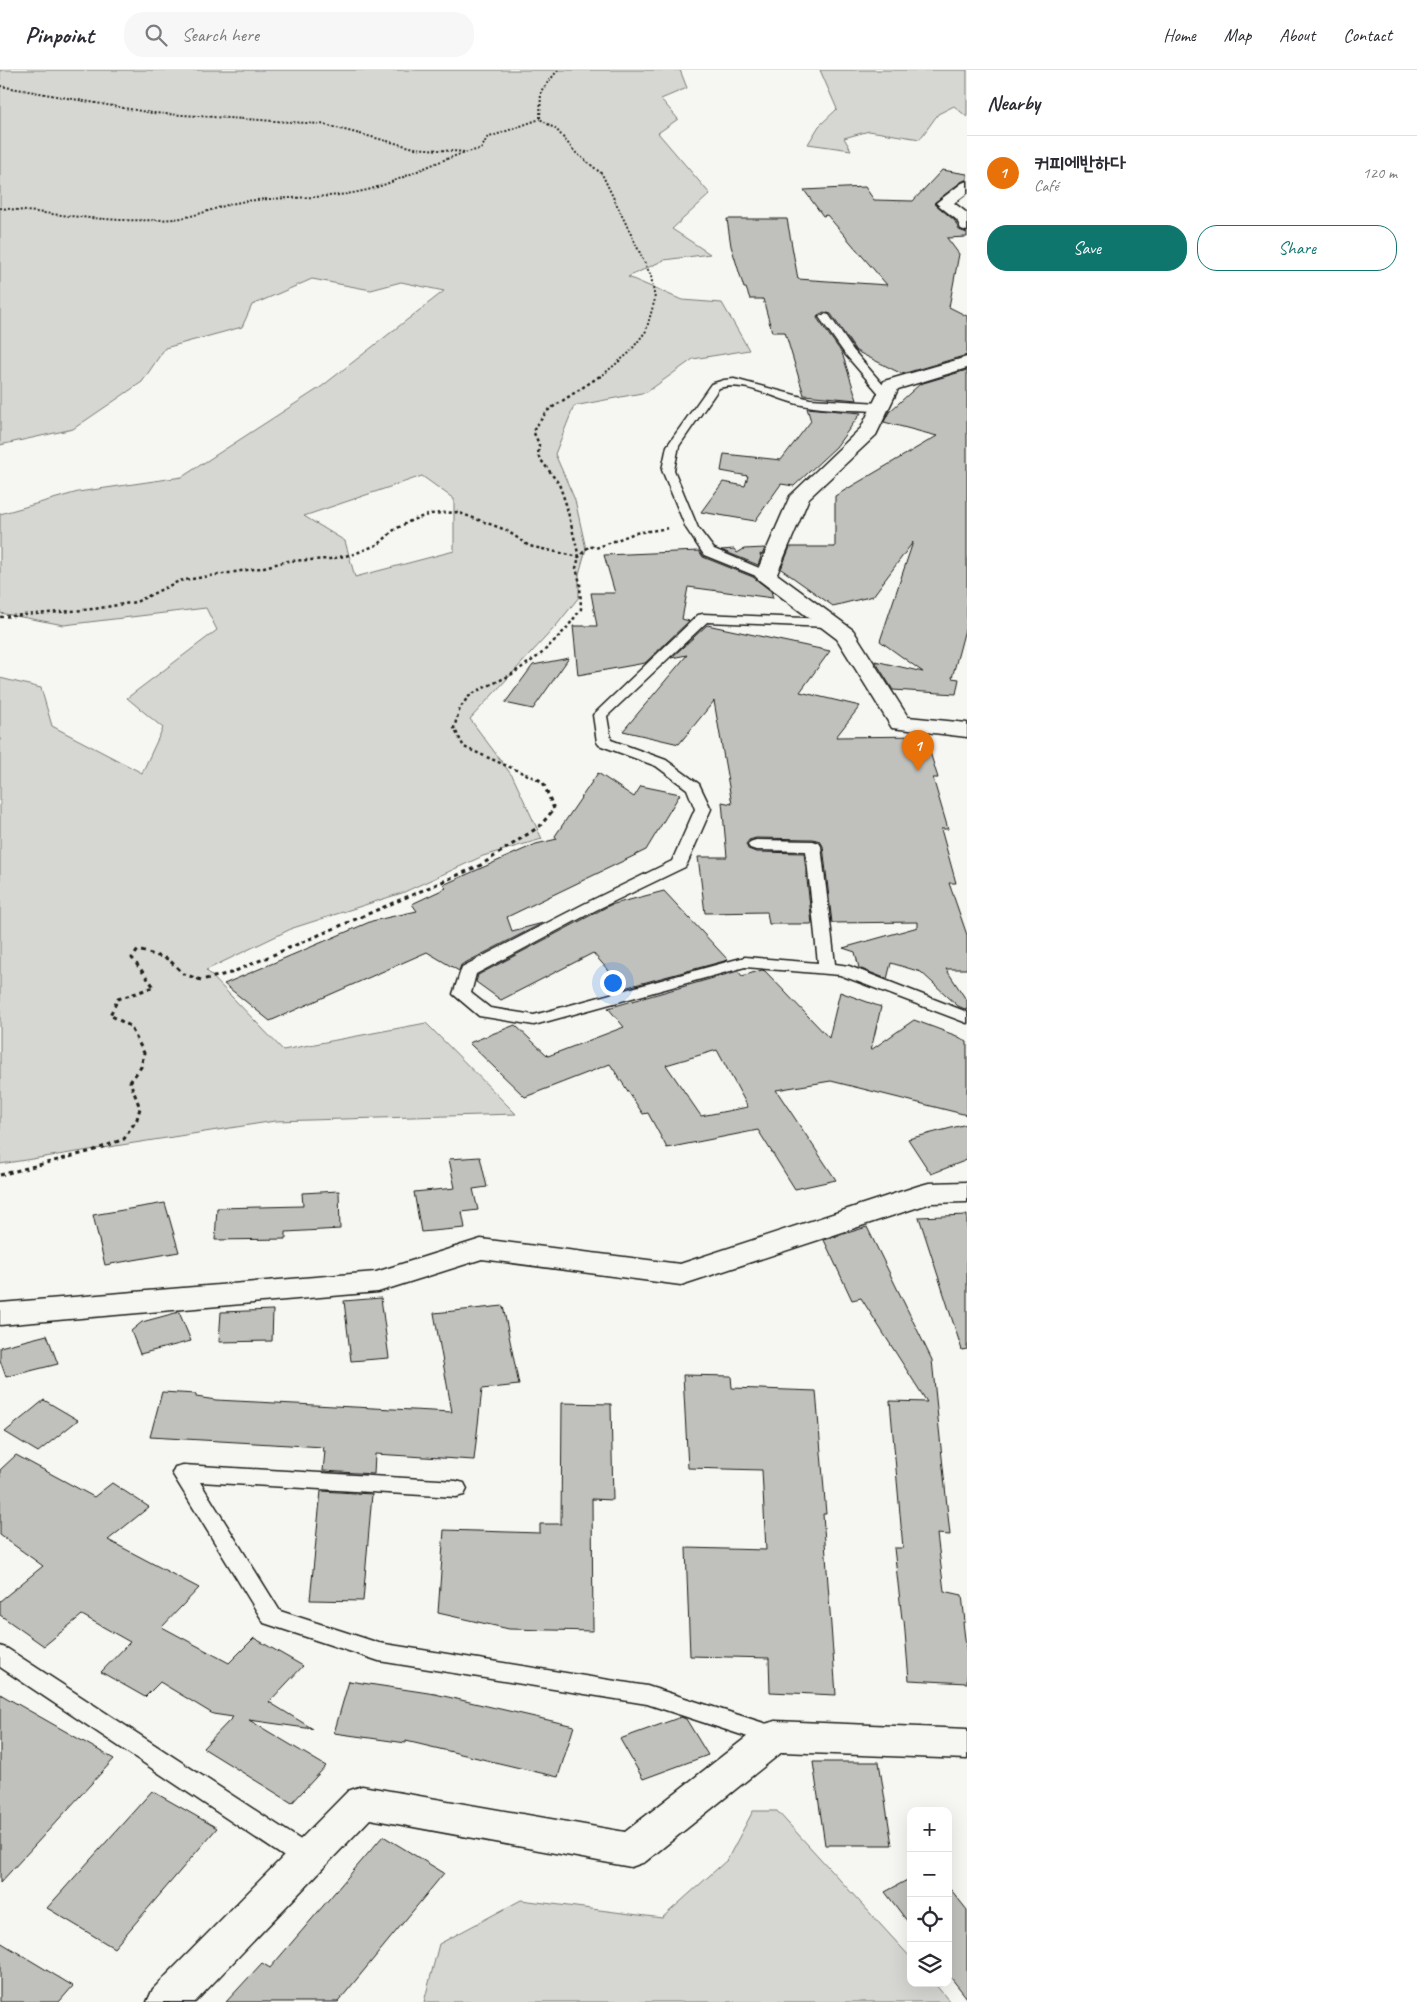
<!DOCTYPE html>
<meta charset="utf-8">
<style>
:root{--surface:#fff;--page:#f7f7f7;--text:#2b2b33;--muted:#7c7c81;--line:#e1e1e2;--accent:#0f766e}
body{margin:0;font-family:Caveat,"Poor Story",sans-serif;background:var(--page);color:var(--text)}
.controls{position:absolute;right:15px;bottom:15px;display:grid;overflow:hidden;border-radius:10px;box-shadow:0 5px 20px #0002}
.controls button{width:45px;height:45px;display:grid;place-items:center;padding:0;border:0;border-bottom:1px solid var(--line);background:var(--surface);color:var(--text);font:25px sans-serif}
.you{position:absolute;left:612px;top:912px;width:18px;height:18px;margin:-12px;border:4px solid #fff;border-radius:50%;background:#1a73e8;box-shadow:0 0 0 8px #1a73e833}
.badge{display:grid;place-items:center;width:32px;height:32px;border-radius:50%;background:var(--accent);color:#fff;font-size:16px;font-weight:700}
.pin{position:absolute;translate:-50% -41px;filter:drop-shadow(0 1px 2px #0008)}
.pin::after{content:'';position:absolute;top:26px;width:18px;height:15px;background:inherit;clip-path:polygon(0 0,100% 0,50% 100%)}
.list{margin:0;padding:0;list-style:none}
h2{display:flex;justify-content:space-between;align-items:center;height:65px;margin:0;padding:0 20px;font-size:21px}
h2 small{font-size:16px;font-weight:400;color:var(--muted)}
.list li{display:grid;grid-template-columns:32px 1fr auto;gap:15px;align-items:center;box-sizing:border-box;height:75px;padding:0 20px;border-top:1px solid var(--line)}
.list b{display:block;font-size:19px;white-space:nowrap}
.list p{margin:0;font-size:16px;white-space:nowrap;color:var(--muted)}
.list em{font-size:16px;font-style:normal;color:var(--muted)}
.actions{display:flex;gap:10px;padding:15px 20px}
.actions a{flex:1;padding:11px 0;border:1px solid var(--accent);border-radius:20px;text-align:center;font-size:18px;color:var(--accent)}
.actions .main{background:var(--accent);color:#fff}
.icon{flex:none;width:28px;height:28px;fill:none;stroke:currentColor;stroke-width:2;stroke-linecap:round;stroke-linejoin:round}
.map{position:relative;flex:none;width:967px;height:1932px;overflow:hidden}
header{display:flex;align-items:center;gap:30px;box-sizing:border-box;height:70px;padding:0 25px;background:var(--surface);border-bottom:1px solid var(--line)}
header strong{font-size:24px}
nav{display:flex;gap:28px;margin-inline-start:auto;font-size:18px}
.search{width:350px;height:45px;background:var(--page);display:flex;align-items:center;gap:12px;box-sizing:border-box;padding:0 18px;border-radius:20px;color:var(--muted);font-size:19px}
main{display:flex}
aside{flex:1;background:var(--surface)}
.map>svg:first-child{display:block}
.green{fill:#d6d6d2;stroke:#797977;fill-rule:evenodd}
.building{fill:#c0c0bd;stroke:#1c1c1c;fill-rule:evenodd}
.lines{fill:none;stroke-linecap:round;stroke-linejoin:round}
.service-casing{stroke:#1c1c1c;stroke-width:3}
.minor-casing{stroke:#1c1c1c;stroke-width:3}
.path-far2{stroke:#1c1c1c;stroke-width:2;stroke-dasharray:2 2;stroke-linecap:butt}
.path-far1{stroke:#1c1c1c;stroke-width:2.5;stroke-dasharray:3 3;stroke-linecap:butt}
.path{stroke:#1c1c1c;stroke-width:3;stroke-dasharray:4 4;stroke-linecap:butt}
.service{fill:#f6f6f2;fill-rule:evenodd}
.minor{fill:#f6f6f2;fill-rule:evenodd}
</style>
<header>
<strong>Pinpoint</strong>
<div class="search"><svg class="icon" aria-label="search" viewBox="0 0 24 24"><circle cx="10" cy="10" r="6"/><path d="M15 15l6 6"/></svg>Search here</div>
<nav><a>Home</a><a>Map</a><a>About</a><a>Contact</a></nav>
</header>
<main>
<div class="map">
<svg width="967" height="1932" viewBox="0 0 967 1932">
<rect width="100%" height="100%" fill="#f6f6f2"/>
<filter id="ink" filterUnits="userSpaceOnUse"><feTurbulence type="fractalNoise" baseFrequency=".02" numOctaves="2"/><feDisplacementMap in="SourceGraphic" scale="10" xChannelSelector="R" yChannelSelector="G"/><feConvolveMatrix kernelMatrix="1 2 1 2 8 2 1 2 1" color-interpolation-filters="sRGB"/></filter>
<g filter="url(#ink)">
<!-- green -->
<g class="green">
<path d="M 0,0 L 680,0 L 687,18 L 661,29 L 678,49 L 658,63 L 710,124 L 672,159 L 710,184 L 664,190 L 628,207 L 682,230 L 722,233 L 749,280 L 693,289 L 647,322 L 574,336 L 555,384 L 575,430 L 586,479 L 579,504 L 579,527 L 556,556 L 470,649 L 513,707 L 542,769 L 483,786 L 402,823 L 293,858 L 206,900 L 283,980 L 426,953 L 516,1044 L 275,1051 L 0,1094 L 0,608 L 41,618 L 52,656 L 142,703 L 163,658 L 127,628 L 217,560 L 206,538 L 64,555 L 0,543 L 0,444 L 78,422 L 182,407 L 321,317 L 444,221 L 401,212 L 371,220 L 312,209 L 252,235 L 242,257 L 165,278 L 142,312 L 73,359 L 0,375 ZM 422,406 L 454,429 L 454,481 L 355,507 L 345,471 L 304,446 Z"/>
<polygon points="820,0 967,0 967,47 954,36 938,44 920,69 869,61 844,68 851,80 808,74 819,56 837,39"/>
<polygon points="753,1741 777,1741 911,1888 911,1913 934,1913 950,1932 424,1932 439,1874 521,1830 662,1848 727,1790"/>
</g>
<!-- building -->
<g class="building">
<polygon points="942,100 967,104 967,109 961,112 934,133 955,151 959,160 967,163 967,167 947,168 959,184 949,237 967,246 967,285 902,304 856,281 831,244 824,242 818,245 817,248 842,283 857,330 804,325 785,262 772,262 763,229 750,229 746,218 744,218 731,176 727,149 787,149 798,209 887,215 827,145 823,146 804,120 865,117 874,130 913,131"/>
<polygon points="967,300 967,552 952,608 959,609 956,624 893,620 875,591 923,602 880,571 913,472 873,526 833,536 781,499 790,477 835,477 835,426 937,366 884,352 889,342 920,314"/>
<polygon points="807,338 861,343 836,377 794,416 781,414 755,451 701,442 723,412 745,416 748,406 721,401 724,384 781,390 811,351"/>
<polygon points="765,478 762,485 760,484 761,487 758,495 721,480 734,479 737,483 744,479"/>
<polygon points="699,481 703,487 753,507 771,521 773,528 688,517 682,549 689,551 645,593 578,605 573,556 597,556 591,523 615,523 604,485"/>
<polygon points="707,555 830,581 800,622 860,636 836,667 925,666 938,708 933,708 948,759 941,759 956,813 949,813 967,865 967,899 946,899 967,931 967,940 958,936 921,902 891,893 887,909 859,898 855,882 843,878 918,857 918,852 832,853 823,776 820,771 813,769 756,768 749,770 746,774 748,779 756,782 804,783 812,854 769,854 767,842 705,843 698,787 727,787 722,732 732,734 714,631 679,674 623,661 687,585 671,588"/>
<polygon points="569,588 533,639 505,633 533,595"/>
<polygon points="598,703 634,727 641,716 680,724 646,780 507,847 512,861 543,853 461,895 459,901 427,882 270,951 224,914 372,851 417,841 412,834 446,818 443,815 536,774 557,769 555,766"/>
<polygon points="664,821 728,890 624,918 593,883 501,930 476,912 478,905 597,842 610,835"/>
<path d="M 762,900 L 765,901 L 829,968 L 840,922 L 881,937 L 871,980 L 914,950 L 957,966 L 967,972 L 967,1045 L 831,1011 L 776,1020 L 836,1110 L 795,1119 L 758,1060 L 667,1078 L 648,1043 L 643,1044 L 610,994 L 525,1027 L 469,973 L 515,955 L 548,986 L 624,957 L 608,938 L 738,901 L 742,906 ZM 717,980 L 748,1037 L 701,1046 L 666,995 Z"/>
<polygon points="967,1054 967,1090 931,1104 908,1069"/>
<polygon points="480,1087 487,1117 473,1119 478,1140 462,1142 465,1158 421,1162 414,1122 455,1118 449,1089"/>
<polygon points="339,1121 340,1159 286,1162 286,1169 215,1170 217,1138 303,1136 302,1123"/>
<polygon points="165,1133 179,1182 105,1195 93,1145"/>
<polygon points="967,1145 967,1279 962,1280 919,1147"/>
<polygon points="867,1157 932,1290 950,1465 937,1464 944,1521 962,1525 965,1552 963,1552 967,1586 967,1613 909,1610 904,1550 902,1549 894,1478 903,1478 890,1331 927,1332 861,1228 852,1230 824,1170"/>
<polygon points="381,1228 389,1288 351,1291 344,1231"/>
<polygon points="503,1236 519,1315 482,1319 474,1390 375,1384 374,1404 323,1401 325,1381 323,1381 324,1377 150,1367 162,1322 196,1324 196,1327 216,1330 452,1342 434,1243"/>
<polygon points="273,1240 272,1271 219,1272 221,1242"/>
<polygon points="179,1242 191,1271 140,1284 131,1261 142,1252"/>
<polygon points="47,1265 58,1294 6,1307 0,1290 0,1277"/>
<polygon points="683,1305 731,1306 732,1318 816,1321 826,1444 823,1444 836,1625 770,1622 769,1588 690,1586 686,1478 766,1480 762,1400 688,1398"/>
<polygon points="44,1330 78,1350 38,1382 5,1362"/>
<polygon points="562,1333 611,1334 613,1430 592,1429 593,1561 509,1559 438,1543 444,1460 540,1463 540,1454 561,1454"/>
<polygon points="16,1385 94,1427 112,1413 149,1437 108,1470 199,1518 162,1557 229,1593 254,1568 303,1596 269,1632 313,1659 249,1650 326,1696 292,1733 203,1678 233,1647 213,1644 160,1612 145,1627 101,1602 130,1572 82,1545 44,1576 0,1545 0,1531 43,1496 0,1465 0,1400"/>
<polygon points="321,1421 372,1424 363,1531 310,1530"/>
<polygon points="349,1611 435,1624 574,1656 558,1707 406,1671 406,1673 334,1663"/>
<polygon points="0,1624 114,1689 0,1813"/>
<polygon points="681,1647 686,1649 708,1685 643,1709 620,1669"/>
<polygon points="813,1692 879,1692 892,1775 825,1775"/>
<polygon points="152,1721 217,1758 114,1878 47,1838"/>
<polygon points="383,1766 444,1803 338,1932 226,1932 262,1893 270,1898"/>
<polygon points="911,1808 911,1856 885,1822"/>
<polygon points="948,1816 967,1840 967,1928 948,1904"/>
<polygon points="0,1872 73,1916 59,1932 0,1932"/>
</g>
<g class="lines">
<defs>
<g id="service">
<polygon points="825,244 829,245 853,280 890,323 892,325 890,327 882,327 845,284 819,247"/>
<path d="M 734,309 L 810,329 L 880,333 L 886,337 L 880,341 C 854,340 828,340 802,335 C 776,330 746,310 719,318 L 679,376 L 674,400 L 698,458 L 714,479 L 771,503 L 773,506 L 771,509 L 766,510 L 704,485 L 686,458 L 662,400 L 667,376 L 711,314 L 724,310 Z"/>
<polygon points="703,544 828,549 835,553 828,557 707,552 607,646 611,670 666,690 699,714 711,739 687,794 685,797 596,840 476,904 471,923 490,938 534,945 745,887 818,893 806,781 756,780 750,778 748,775 750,772 756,770 813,771 819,773 821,776 835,894 849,896 967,942 967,953 840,905 745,897 534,955 479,946 453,924 462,897 584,834 672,791 695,739 687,719 656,696 599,675 597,672 593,645 698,545"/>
<polygon points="183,1395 456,1411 464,1413 467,1419 464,1425 456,1427 200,1412 280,1541 379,1573 647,1616 783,1659 787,1666 783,1673 775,1676 647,1634 379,1591 264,1553 172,1403 175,1397"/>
<polygon points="0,1576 8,1579 316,1780 319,1788 316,1796 307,1799 298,1796 0,1597"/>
</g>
<g id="minor">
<polygon points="967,111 967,123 954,133 967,143 967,161 961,159 957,150 936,133 962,113"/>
<polygon points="967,287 967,298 898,319 876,365 809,428 777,504 853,560 908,647 967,653 967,667 892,658 837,569 759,510 755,506 790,426 861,358 884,311"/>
<polygon points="967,1112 967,1132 931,1133 681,1215 482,1189 378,1222 0,1255 0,1233 376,1202 481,1169 680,1194 918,1116 929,1113"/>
<polygon points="775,1651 967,1659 967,1689 782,1682 645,1792 631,1797 370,1749 195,1932 147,1932 153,1919 348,1721 362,1716 625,1762 762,1655"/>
</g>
</defs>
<!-- service casing -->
<use href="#service" class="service-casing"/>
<!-- minor casing -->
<use href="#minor" class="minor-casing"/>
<!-- path-far2 -->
<g class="path-far2">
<polyline points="558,0 541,21 540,49 557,60 575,82 602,104 651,206 655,229 646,261 629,283 599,308"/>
<polyline points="0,16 152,43 321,54 414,78 465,82"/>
<path d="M 0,138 C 57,144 116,154 173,149 C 198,147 222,134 247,131 C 288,126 330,130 371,119 C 408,108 443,86 481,79 L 487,68 L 540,49"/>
</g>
<!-- path-far1 -->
<g class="path-far1">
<polyline points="0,547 94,539 136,532 179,511 260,498 288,491 330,489 354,484 379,474 394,460 412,450 431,444 457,442 506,460 529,476 579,487 589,476 596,478 635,463 670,458"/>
<polyline points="539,710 464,677 454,658 460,638 468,627 477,621 509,606 540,585 566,559 581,539 580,513 576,498 579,487 566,434 559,414 538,386 539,374 533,361 547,341 600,306"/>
</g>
<!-- path -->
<polyline class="path" points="0,1105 92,1081 124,1069 137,1049 140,1038 130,1012 141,997 144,983 130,956 110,945 118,929 154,917 132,888 138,880 168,889 184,904 201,910 231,903 481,795 540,756 554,739 543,712 537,709"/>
<!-- service -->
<use href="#service" class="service"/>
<!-- minor -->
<use href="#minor" class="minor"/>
</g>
</g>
</svg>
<div class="controls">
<button>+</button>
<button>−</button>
<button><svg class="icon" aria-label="locate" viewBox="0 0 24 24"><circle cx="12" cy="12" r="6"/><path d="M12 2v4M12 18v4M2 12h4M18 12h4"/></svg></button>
<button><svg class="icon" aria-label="layers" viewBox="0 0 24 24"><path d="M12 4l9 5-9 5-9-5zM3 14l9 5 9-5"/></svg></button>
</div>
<div class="you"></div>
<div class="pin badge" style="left:918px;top:701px;background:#e8710a">1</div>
</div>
<aside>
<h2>Nearby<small></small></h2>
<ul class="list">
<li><span class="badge" style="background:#e8710a">1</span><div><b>커피에반하다</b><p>Café</p></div><em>120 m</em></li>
</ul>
<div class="actions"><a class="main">Save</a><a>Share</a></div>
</aside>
</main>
